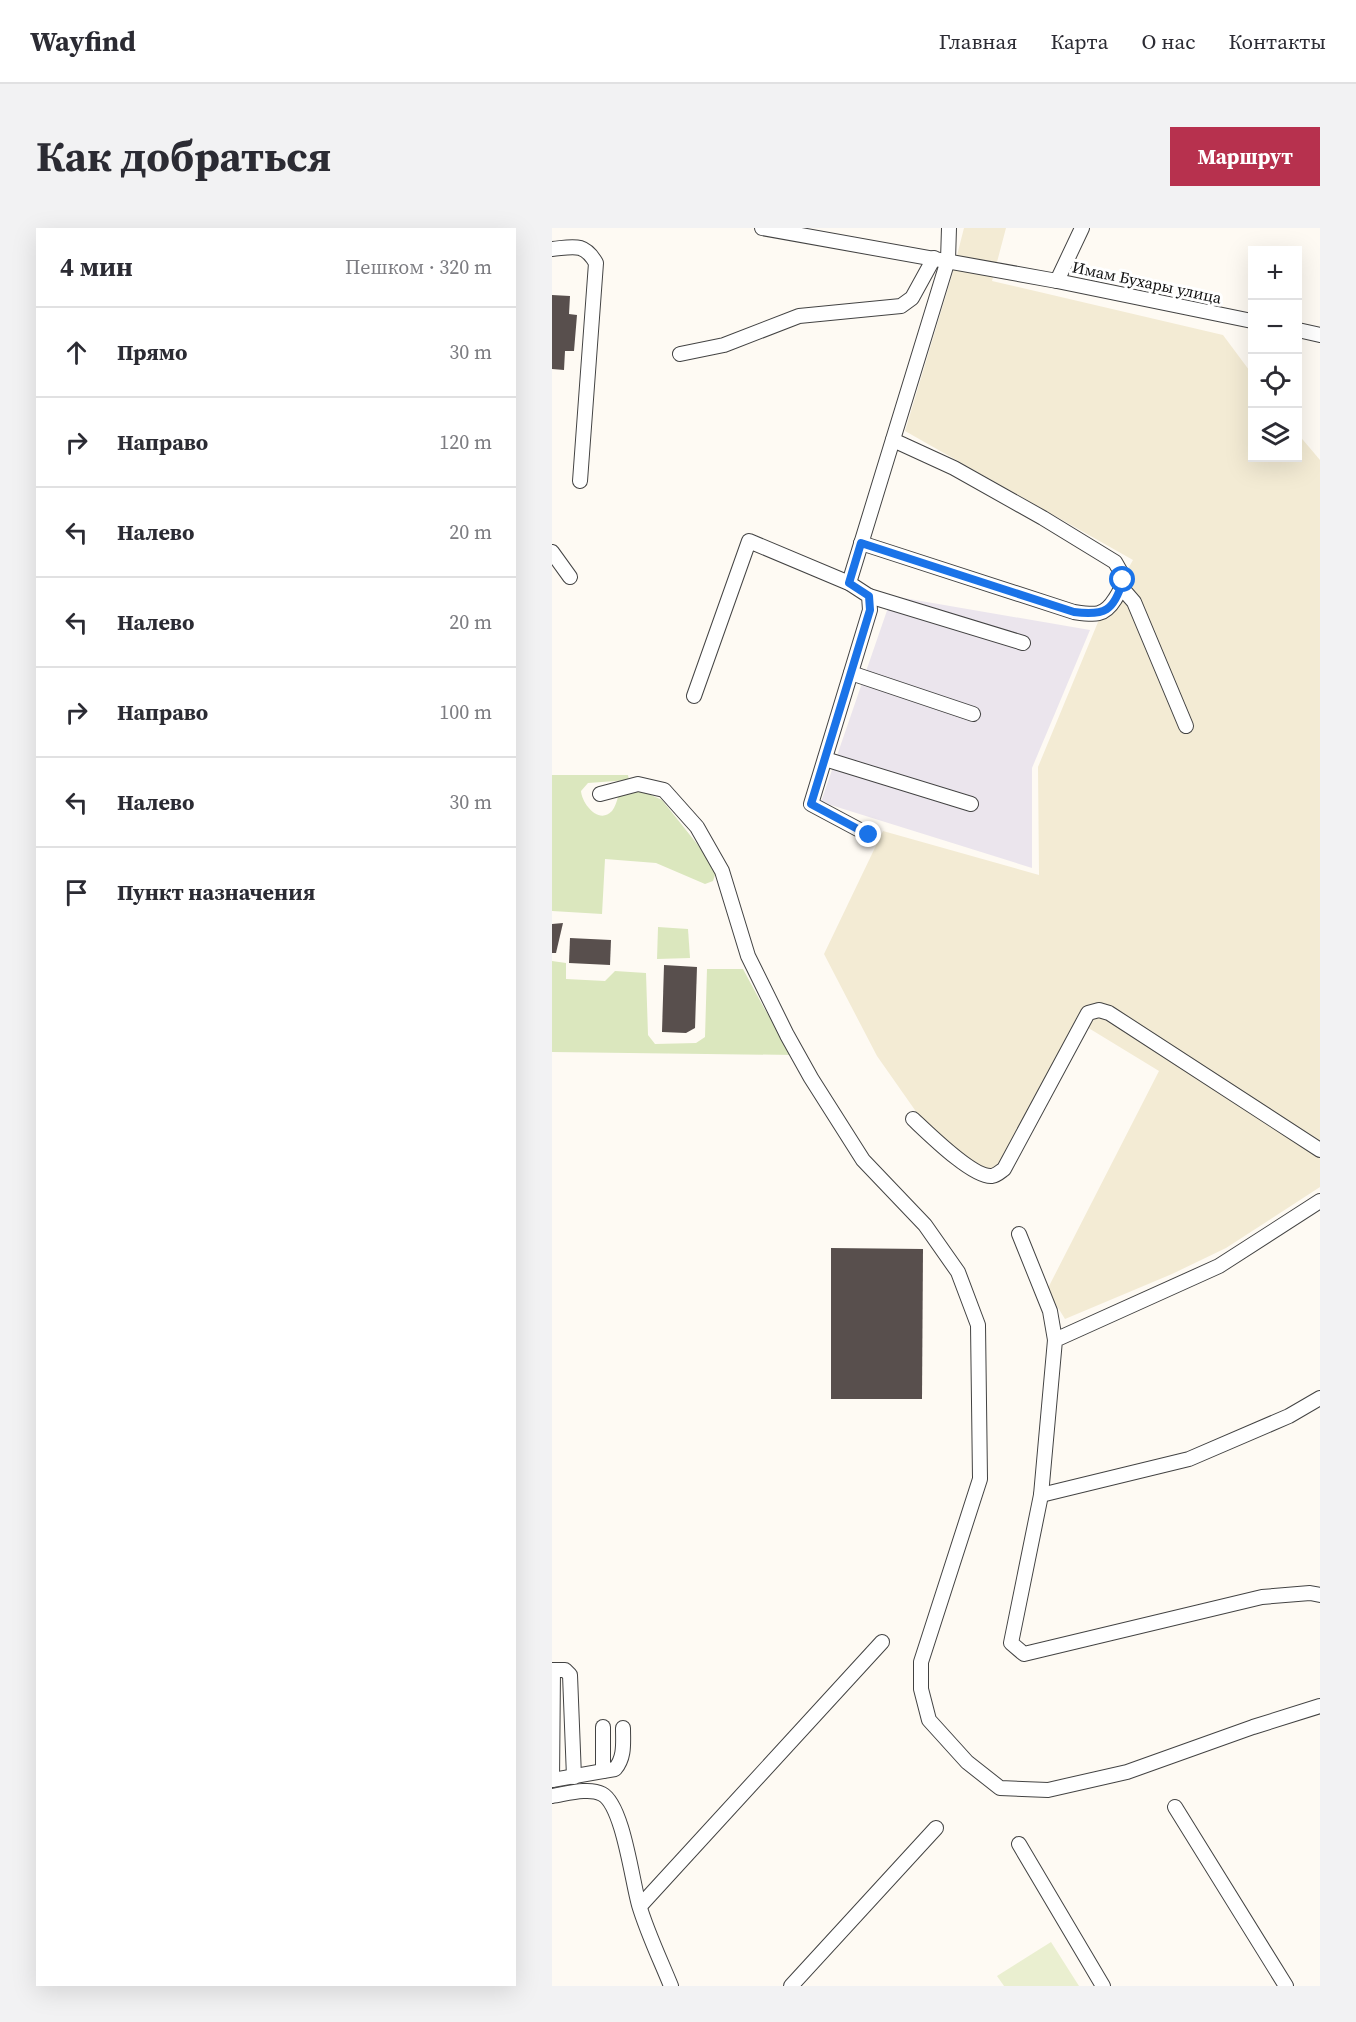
<!DOCTYPE html>
<html lang="ru">
<meta charset="utf-8">
<style>
:root{--surface:#fff;--page:#f2f2f3;--text:#2b2b33;--muted:#7c7c81;--line:#e1e1e2;--accent:#b7314e}
body{margin:0;font-family:"Source Serif 4",serif;background:var(--page);color:var(--text)}
.controls{position:absolute;right:18px;top:18px;display:grid;overflow:hidden;border-radius:0px;box-shadow:0 6px 24px #0002}
.controls button{width:54px;height:54px;display:grid;place-items:center;padding:0;border:0;border-bottom:2px solid var(--line);background:var(--surface);color:var(--text);font:30px sans-serif}
.stop{position:absolute;width:18px;height:18px;margin:-14px;border:4px solid #1a73e8;border-radius:50%;background:#fff}
.stop.end{background:#1a73e8;border-color:#fff;box-shadow:0 2px 6px #0008}
.list{margin:0;padding:0;list-style:none}
h2{display:flex;justify-content:space-between;align-items:center;height:78px;margin:0;padding:0 24px;font-size:26px}
h2 small{font-size:20px;font-weight:400;color:var(--muted)}
.list li{display:grid;grid-template-columns:39px 1fr auto;gap:18px;align-items:center;box-sizing:border-box;height:90px;padding:0 24px;border-top:2px solid var(--line)}
.list b{display:block;font-size:22px;white-space:nowrap}
.list em{font-size:20px;font-style:normal;color:var(--muted)}
.icon{flex:none;width:33px;height:33px;fill:none;stroke:currentColor;stroke-width:2;stroke-linecap:round;stroke-linejoin:round}
.map{position:relative;flex:none;width:768px;height:1758px;overflow:hidden;border-radius:0px}
header{display:flex;align-items:center;gap:36px;box-sizing:border-box;height:84px;padding:0 30px;background:var(--surface);border-bottom:2px solid var(--line)}
header strong{font-size:28px}
nav{display:flex;gap:33px;margin-inline-start:auto;font-size:21px}
.intro{display:flex;align-items:center;justify-content:space-between;box-sizing:border-box;height:144px;padding:0 36px}
h1{margin:0;font-size:42px}
.button{padding:15px 27px;border-radius:0px;background:var(--accent);color:#fff;font-size:21px;font-weight:700}
main{display:flex;gap:36px;padding:0 36px}
aside{flex:1;background:var(--surface);border-radius:0px;box-shadow:0 6px 24px #0002}
.map>svg:first-child{display:block}
.industrial{fill:#ebe5ed}
.farmland{fill:#f3ebd4}
.green{fill:#dbe7be}
.pitch{fill:#eaefd0}
.building{fill:#584f4d}
.lines{fill:none;stroke-linecap:round;stroke-linejoin:round}
.minor-casing{stroke:#434343;stroke-width:16}
.minor{stroke:#fff;stroke-width:14}
.route{stroke:#1a73e8;stroke-width:8}
.labels{text-anchor:middle;dominant-baseline:central;stroke-width:6;stroke-linejoin:round;paint-order:stroke}
.street-label{font-size:16px;fill:#101010;stroke:#fff}
</style>
<header>
<strong>Wayfind</strong>
<nav><a>Главная</a><a>Карта</a><a>О нас</a><a>Контакты</a></nav>
</header>
<div class="intro"><h1>Как добраться</h1><a class="button">Маршрут</a></div>
<main>
<aside>
<h2>4 мин<small>Пешком · 320 m</small></h2>
<ul class="list">
<li><svg class="icon" aria-label="ahead" viewBox="0 0 24 24"><path d="M12 20V5M6 11l6-6 6 6"/></svg><div><b>Прямо</b></div><em>30 m</em></li>
<li><svg class="icon" aria-label="right" viewBox="0 0 24 24"><path d="M7 20v-9h11M14 6l5 5-5 5"/></svg><div><b>Направо</b></div><em>120 m</em></li>
<li><svg class="icon" aria-label="left" viewBox="0 0 24 24"><path d="M17 20v-9H6M10 6l-5 5 5 5"/></svg><div><b>Налево</b></div><em>20 m</em></li>
<li><svg class="icon" aria-label="left" viewBox="0 0 24 24"><path d="M17 20v-9H6M10 6l-5 5 5 5"/></svg><div><b>Налево</b></div><em>20 m</em></li>
<li><svg class="icon" aria-label="right" viewBox="0 0 24 24"><path d="M7 20v-9h11M14 6l5 5-5 5"/></svg><div><b>Направо</b></div><em>100 m</em></li>
<li><svg class="icon" aria-label="left" viewBox="0 0 24 24"><path d="M17 20v-9H6M10 6l-5 5 5 5"/></svg><div><b>Налево</b></div><em>30 m</em></li>
<li><svg class="icon" aria-label="arrive" viewBox="0 0 24 24"><path d="M6 21V4h12l-3 4 3 4H6"/></svg><div><b>Пункт назначения</b></div></li>
</ul>
</aside>
<div class="map">
<svg width="768" height="1758" viewBox="0 0 768 1758">
<rect width="100%" height="100%" fill="#fefaf3"/>
<!-- industrial -->
<polygon class="industrial" points="340,368 538,402 480,540 480,640 269,574"/>
<!-- farmland -->
<polygon class="farmland" points="412,0 454,0 440,53 671,107 700,146 700,230 746,230 746,206 768,232 768,959 674,1020 620,1046 513,1091 495,1062 607,843 525,793 443,943 409,931 365,885 325,828 272,726 331,603 487,647 486,539 546,394 581,332 353,203 400,47"/>
<!-- green -->
<g class="green">
<path d="M 0,547 L 76,547 L 77,552 L 36,555 L 29,563 C 30,576 47,597 60,583 C 63,579 65,573 66,569 L 86,561 L 110,572 L 165,641 L 161,653 L 153,656 L 104,635 L 53,631 L 50,686 L 0,683 Z"/>
<polygon points="106,699 136,701 138,730 105,731"/>
<polygon points="0,733 14,735 14,751 53,753 63,743 94,745 96,807 103,816 144,815 153,809 155,741 191,741 212,780 242,827 0,824"/>
</g>
<!-- pitch -->
<polygon class="pitch" points="499,1714 527,1758 452,1758 445,1748"/>
<!-- building -->
<g class="building">
<polygon points="0,67 18,68 17,86 25,87 22,123 13,123 12,142 0,141"/>
<polygon points="11,695 4,725 0,725 0,696"/>
<polygon points="18,710 59,712 58,737 17,735"/>
<polygon points="112,737 145,739 143,800 134,805 110,804"/>
<polygon points="279,1020 371,1021 370,1171 279,1171"/>
</g>
<g class="lines">
<defs>
<g id="minor">
<polyline points="210,0 505,53 700,93"/>
<path d="M 0,21 C 21,19 32,14 44,35 L 28,253"/>
<polyline points="505,53 530,0"/>
<polyline points="746,102 768,107"/>
<polyline points="128,126 172,117 247,88 349,78 360,70 382,30"/>
<path d="M 309,315 L 522,384 C 542,387 552,389 563,371 C 568,364 571,356 571,348 L 563,334 L 491,290 L 402,240 L 341,212"/>
<polyline points="0,324 18,349"/>
<polyline points="297,355 396,32 397,0"/>
<polyline points="569,359 582,374 634,498"/>
<polyline points="317,368 471,415"/>
<polyline points="299,445 421,486"/>
<polyline points="142,468 197,313 297,355 317,368 318,382 259,576 317,607"/>
<polyline points="273,531 419,576"/>
<polyline points="48,566 86,556 112,562 145,599 170,643 196,728 235,807 259,850 311,932 373,997 406,1044 426,1097 428,1251 369,1434 369,1461 377,1492 415,1534 448,1560 496,1562 575,1544 701,1499 768,1478"/>
<path d="M 361,891 C 376,905 421,950 440,948 C 445,947 448,944 452,941 L 536,785 L 547,782 L 557,785 L 768,922"/>
<polyline points="768,973 667,1038 503,1112 489,1267 459,1415 472,1426 710,1369 758,1365 768,1367"/>
<polyline points="467,1006 498,1083 503,1112"/>
<polyline points="489,1267 637,1231 737,1188 768,1170"/>
<polyline points="0,1442 13,1442 18,1447 22,1549"/>
<polyline points="51,1499 51,1543"/>
<polyline points="0,1552 1,1442"/>
<path d="M 0,1552 L 63,1541 C 73,1529 71,1515 71,1500"/>
<path d="M 0,1568 C 14,1566 37,1559 50,1566 C 71,1577 80,1653 87,1677 C 95,1704 108,1731 119,1758"/>
<polyline points="623,1579 734,1758"/>
<polyline points="467,1616 551,1758"/>
<polyline points="88,1678 330,1414"/>
<polyline points="239,1758 384,1600"/>
</g>
</defs>
<!-- minor casing -->
<use href="#minor" class="minor-casing"/>
<!-- minor -->
<use href="#minor" class="minor"/>
</g>
<g class="lines">
<!-- route -->
<path class="route" d="M 317,607 L 259,576 L 318,382 L 317,368 L 297,355 L 309,315 L 522,384 C 553,388 562,383 571,352"/>
</g>
<g class="labels">
<!-- street labels -->
<g class="street-label">
<text transform="translate(595 54) rotate(12)">Имам Бухары улица</text>
</g>
</g>
</svg>
<div class="controls">
<button>+</button>
<button>−</button>
<button><svg class="icon" aria-label="locate" viewBox="0 0 24 24"><circle cx="12" cy="12" r="6"/><path d="M12 2v4M12 18v4M2 12h4M18 12h4"/></svg></button>
<button><svg class="icon" aria-label="layers" viewBox="0 0 24 24"><path d="M12 4l9 5-9 5-9-5zM3 14l9 5 9-5"/></svg></button>
</div>
<div class="stop" style="left:571px;top:352px"></div>
<div class="stop end" style="left:317px;top:607px"></div>
</div>
</main>
